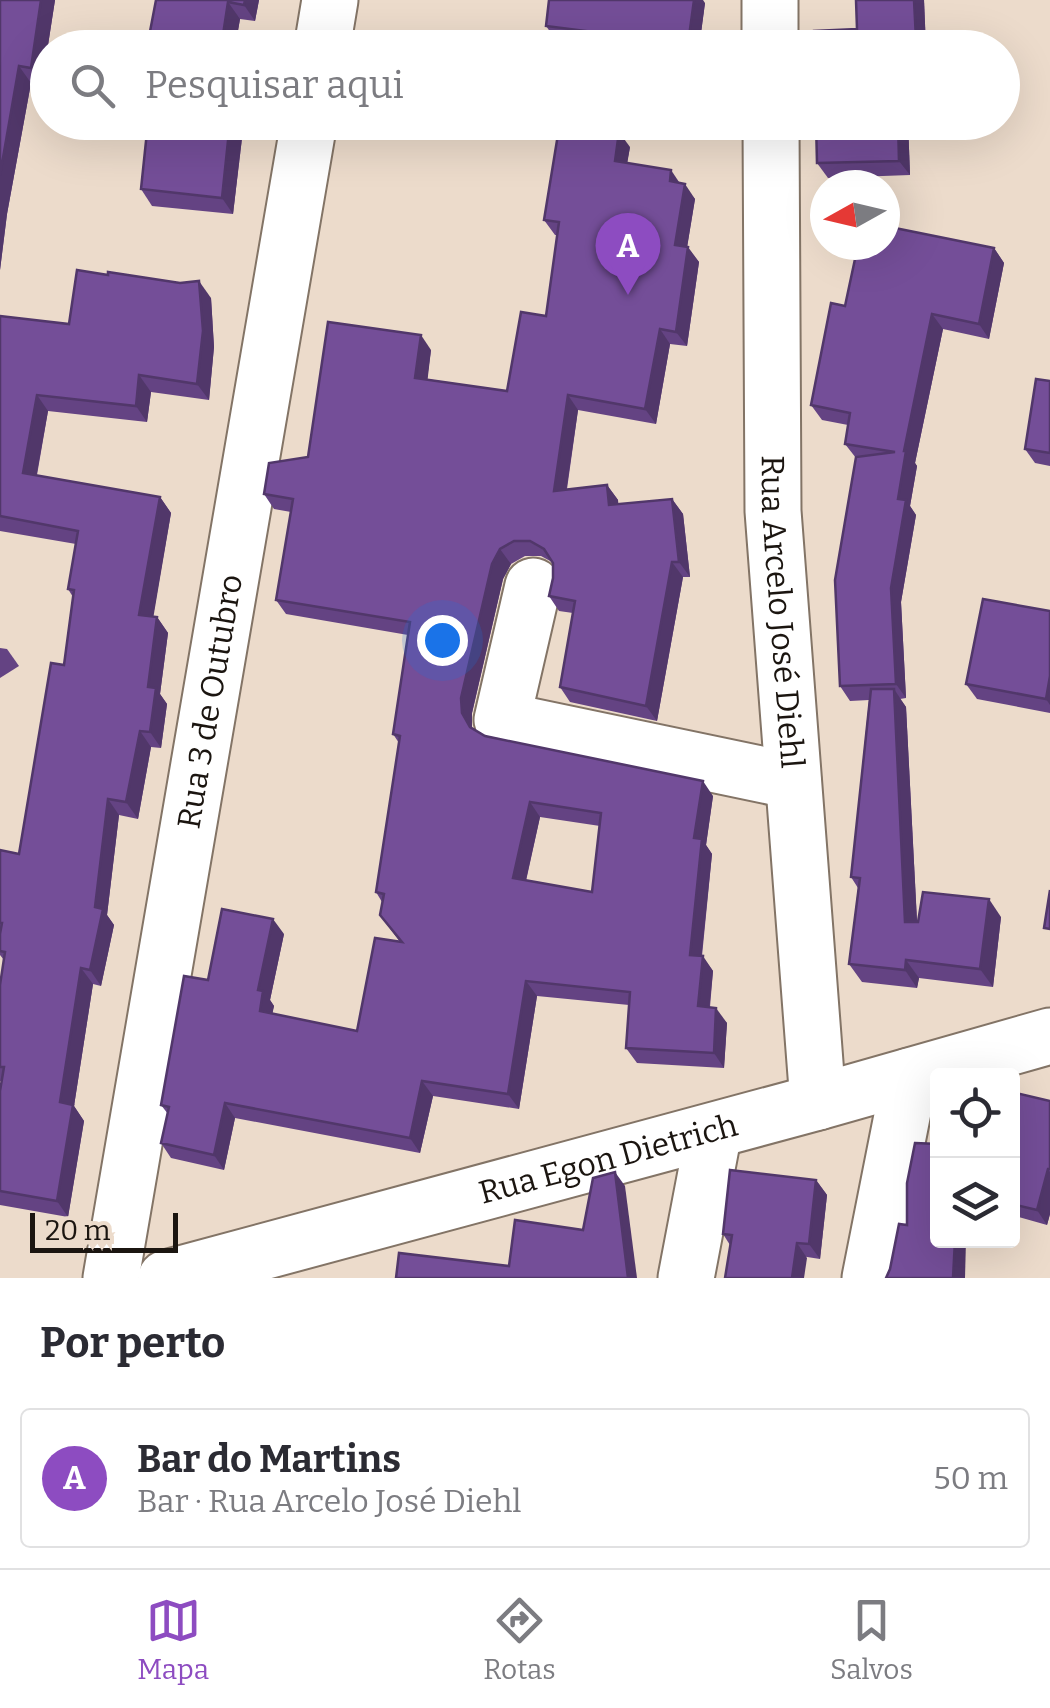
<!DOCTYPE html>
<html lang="pt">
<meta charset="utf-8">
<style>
:root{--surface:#fff;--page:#f7f7f7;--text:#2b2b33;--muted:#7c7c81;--line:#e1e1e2;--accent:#8d4cc1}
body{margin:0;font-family:Bitter,serif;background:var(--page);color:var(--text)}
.controls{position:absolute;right:30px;bottom:30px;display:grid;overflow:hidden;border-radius:10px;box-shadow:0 10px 40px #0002}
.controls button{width:90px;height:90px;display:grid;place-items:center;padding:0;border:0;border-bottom:2px solid var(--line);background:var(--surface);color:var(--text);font:50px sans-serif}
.compass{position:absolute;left:810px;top:170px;width:90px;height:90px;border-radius:50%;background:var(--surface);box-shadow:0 10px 40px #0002;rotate:262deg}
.scale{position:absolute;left:30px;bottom:25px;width:148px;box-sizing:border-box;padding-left:10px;border:5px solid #1b1510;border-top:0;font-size:28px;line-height:35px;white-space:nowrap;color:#1b1510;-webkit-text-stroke:8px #ecdbcb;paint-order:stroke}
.you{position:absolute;left:442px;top:640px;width:35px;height:35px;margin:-25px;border:8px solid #fff;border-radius:50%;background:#1a73e8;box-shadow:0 0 0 15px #1a73e833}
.badge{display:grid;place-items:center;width:65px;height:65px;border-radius:50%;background:var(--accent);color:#fff;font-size:32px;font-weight:700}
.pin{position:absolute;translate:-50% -82px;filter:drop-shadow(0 2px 5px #0008)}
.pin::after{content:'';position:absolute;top:52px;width:35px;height:30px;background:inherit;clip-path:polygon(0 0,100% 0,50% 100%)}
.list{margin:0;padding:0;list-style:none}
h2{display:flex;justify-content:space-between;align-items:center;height:130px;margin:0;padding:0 40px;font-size:42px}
h2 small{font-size:32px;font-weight:400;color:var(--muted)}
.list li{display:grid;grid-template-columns:65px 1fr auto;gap:30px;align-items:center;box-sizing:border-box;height:140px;margin:0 20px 20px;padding:0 20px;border:2px solid var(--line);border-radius:10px}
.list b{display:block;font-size:38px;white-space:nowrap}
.list p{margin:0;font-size:32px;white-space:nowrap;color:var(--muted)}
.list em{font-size:32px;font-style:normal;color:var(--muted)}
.icon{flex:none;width:55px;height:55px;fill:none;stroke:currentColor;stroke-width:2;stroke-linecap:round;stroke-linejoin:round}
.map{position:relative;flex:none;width:1050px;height:1278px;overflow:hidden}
.search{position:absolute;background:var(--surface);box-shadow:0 10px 40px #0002;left:30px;right:30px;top:30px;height:110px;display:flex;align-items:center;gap:25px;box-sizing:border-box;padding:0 35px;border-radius:55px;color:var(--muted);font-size:38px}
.sheet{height:290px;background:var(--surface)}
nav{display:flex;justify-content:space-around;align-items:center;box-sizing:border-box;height:140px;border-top:2px solid var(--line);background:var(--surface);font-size:28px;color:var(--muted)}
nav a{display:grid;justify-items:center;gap:5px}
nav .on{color:var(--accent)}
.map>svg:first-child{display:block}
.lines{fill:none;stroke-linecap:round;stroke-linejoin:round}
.minor-casing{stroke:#837466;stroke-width:59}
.minor{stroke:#fff;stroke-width:55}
.wall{fill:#644383;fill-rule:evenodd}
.shaded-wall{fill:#51376a}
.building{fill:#744e98;stroke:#51376a;stroke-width:2.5;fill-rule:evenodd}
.labels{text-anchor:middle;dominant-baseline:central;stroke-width:10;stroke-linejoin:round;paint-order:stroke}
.street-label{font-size:32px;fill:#1b1510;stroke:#ecdbcb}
</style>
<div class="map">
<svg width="1050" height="1278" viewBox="0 0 1050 1278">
<rect width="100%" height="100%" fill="#ecdbcb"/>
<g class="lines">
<defs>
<g id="minor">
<polyline points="770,0 770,48"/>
<polyline points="322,48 330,0"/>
<path id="s1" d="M 771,122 L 773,511 L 818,1102"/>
<polyline points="533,586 502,720 793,781"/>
<path id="s2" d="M 111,1278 L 309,122"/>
<path id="s3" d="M 166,1278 L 818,1102 L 1050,1036"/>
<polyline points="686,1278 714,1131"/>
<polyline points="870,1278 910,1076"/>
</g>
</defs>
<!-- minor casing -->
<use href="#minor" class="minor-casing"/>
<!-- minor -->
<use href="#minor" class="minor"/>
</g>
<!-- wall -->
<g class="wall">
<polygon points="0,0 55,0 42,84 31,83 7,214 0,270"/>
<polygon points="156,0 259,0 255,21 240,19 235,48 152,48 148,42"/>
<polygon points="924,0 926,48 814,48 857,29"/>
<polygon points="705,3 699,48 614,48 556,40 546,26"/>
<polygon points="231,122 242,138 233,214 152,206 141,189"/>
<polygon points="908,122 910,175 828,178 817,163"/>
<path d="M 630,147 L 627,163 L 680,183 L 695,199 L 687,247 L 699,262 L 687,346 L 670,344 L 656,424 L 578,410 L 567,489 L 607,485 L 618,500 L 618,504 L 672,499 L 683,514 L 690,577 L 683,577 L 657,721 L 570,702 L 560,687 L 573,613 L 559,611 L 549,596 L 553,578 L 552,562 L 541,556 L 525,556 L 511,564 L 503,579 L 472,713 L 472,728 L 485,736 L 713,796 L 706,845 L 712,854 L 702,956 L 713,971 L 710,1007 L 727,1023 L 724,1068 L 637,1063 L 626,1048 L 629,1005 L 537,996 L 519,1109 L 433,1096 L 420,1153 L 235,1118 L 224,1170 L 171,1158 L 161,1143 L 168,1114 L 161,1105 L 208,980 L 284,934 L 270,1000 L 274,1006 L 272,1013 L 357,1031 L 400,942 L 380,915 L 382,902 L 376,892 L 399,743 L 393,734 L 408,635 L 286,614 L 276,600 L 291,512 L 274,509 L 264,494 L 431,350 L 427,379 L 507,391 L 546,316 L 557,235 L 555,235 L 544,220 ZM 540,817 L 600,826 L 592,892 L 526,881 Z"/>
<polygon points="994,248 1004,263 989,339 943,329 915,463 917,466 910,506 916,515 901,602 906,698 900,699 906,707 917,922 1001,917 993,987 919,978 917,988 862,982 849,964 858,888 851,877 869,700 850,701 840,686 856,458 845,444 848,425 822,420 811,405 845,306"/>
<polygon points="211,298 214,347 209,400 151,392 147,422 48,411 37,475 160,497 171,513 153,616 157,617 168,633 160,694 167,704 161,748 151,747 138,819 119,815 107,915 114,925 101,986 93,984 74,1106 84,1121 68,1217 0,1205 0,1091 2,1082 0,1081 0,985 4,960 0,955 0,850 19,854 64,665 73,597 68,589 76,544 0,531 0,316 69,324"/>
<polygon points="1050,381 1050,466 1035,463 1025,449"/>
<polygon points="1050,611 1050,713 977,699 966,684"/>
<polygon points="0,648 7,649 19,666 0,678"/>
<polygon points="1012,1092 1050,1101 1050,1214 1047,1225 1012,1215"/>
<polygon points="816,1180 827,1195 820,1259 730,1245 723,1234"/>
</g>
<!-- shaded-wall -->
<g class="shaded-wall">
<polygon points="41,0 55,0 42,84 31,68"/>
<polygon points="245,0 259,0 255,21 244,5"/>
<polygon points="694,0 703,0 705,3 699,48 690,48 688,44"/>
<polygon points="914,0 924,0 926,48 921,48 916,39"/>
<polygon points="228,2 240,19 235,48 221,48"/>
<polygon points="19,66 31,83 7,214 0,270 0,175"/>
<polygon points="230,122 242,138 233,214 222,198"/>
<polygon points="898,122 908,122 910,175 899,161"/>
<polygon points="619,132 630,147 625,176 615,161"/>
<polygon points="671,170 681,185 670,181"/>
<polygon points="685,184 695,199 685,260 675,245"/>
<polygon points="688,247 699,262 687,346 676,332"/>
<polygon points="994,248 1004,263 989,339 979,324"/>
<polygon points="199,281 211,298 214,347 209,400 197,384"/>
<polygon points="932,314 943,329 915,463 917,466 910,506 916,515 901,602 906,698 896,684 891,588 898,499 904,451"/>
<polygon points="660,329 670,344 656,424 645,409"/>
<polygon points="421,335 431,350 426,393 415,378"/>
<polygon points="139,375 151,392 147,422 136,406"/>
<polygon points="37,395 48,411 34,489 23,473"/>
<polygon points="568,395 578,410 564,506 554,491"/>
<polygon points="607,485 618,500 620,520 609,505"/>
<polygon points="160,497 171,513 151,631 139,615"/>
<polygon points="672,499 683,514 690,577 679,562"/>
<polygon points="500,549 511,564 503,579 472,713 472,728 480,742 462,713 461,698 492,564"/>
<polygon points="672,562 683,577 657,721 646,706"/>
<polygon points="157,617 168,633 160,694 167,704 161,748 150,732 148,687"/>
<polygon points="1050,676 1050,705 1046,699"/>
<polygon points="894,689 906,707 918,940 905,922"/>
<polygon points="140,731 151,747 138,819 126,802"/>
<polygon points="703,781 713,796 706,845 712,854 700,970 690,955 694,838"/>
<polygon points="108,799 119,815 107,915 114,925 101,986 90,970 95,907"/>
<polygon points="530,802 540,817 523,893 513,878"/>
<polygon points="989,899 1001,917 993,987 980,969"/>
<polygon points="273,919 284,934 270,1000 274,1006 270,1026 260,1011 258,990"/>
<polygon points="703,956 713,971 708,1021 698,1006"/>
<polygon points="906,960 919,978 917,988 905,970"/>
<polygon points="81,968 93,984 74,1106 84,1121 68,1217 57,1201 60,1102"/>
<polygon points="526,981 537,996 519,1109 508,1094"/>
<polygon points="716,1008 727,1023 724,1068 714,1053"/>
<polygon points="422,1081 433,1096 420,1153 410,1138"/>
<polygon points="225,1103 235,1118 224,1170 214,1155"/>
<polygon points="1048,1169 1050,1172 1050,1214 1047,1225 1037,1210"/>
<polygon points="615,1172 625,1186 637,1278 628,1278"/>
<polygon points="816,1180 827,1195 820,1259 809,1244"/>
<polygon points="955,1240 966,1240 965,1278 953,1278"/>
<polygon points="797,1243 807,1258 804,1278 792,1278"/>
</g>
<!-- building -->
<g class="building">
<polygon points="0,0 41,0 31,68 19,66 0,175"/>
<polygon points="156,0 245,0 244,5 228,2 221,48 156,48 157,44 148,42"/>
<polygon points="549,0 694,0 688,44 546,26"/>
<polygon points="856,0 914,0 916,39 896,40 896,48 814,48 814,31 857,29"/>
<polygon points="148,122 230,122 222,198 141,189"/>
<path d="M 560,122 L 619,132 L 615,161 L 671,170 L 670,181 L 685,184 L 675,245 L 688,247 L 676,332 L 660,329 L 645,409 L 568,395 L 554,491 L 607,485 L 609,505 L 672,499 L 679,562 L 672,562 L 646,706 L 560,687 L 575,601 L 549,596 L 553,578 L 553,563 L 544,549 L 530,541 L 514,541 L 500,549 L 492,564 L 461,698 L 462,713 L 470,727 L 485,736 L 703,781 L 694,838 L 702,839 L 690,955 L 703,956 L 698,1006 L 716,1008 L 714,1053 L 626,1048 L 630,992 L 526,981 L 508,1094 L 422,1081 L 410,1138 L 225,1103 L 214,1155 L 161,1143 L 169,1107 L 161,1105 L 184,976 L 208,980 L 222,909 L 273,919 L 258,990 L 263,991 L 260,1011 L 357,1031 L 375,938 L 402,942 L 380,915 L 384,894 L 376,892 L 400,736 L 393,734 L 410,622 L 276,600 L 293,499 L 264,494 L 269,463 L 308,457 L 328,322 L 421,335 L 415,378 L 507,391 L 521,312 L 546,316 L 559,222 L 544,220 ZM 530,802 L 601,813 L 592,892 L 513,878 Z"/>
<polygon points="816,122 898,122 899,161 817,163"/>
<polygon points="885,226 994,248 979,324 932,314 904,451 906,451 898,499 906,500 891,588 896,684 840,686 835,580 856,457 895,452 845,444 850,413 811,405 831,303 845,306 858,245 885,245"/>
<polygon points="77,270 108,275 108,272 180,283 199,281 203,331 197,384 139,375 136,406 37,395 23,473 160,497 139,615 157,617 148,687 156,688 150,732 140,731 126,802 108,799 95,907 103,909 90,970 81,968 60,1102 73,1105 57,1201 0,1191 0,1091 4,1067 0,1067 0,985 5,952 0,951 0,934 2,923 0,923 0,850 19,854 51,663 64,665 74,590 68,589 78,531 0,516 0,316 69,324"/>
<polygon points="1036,379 1050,381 1050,453 1025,449"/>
<polygon points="983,599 1050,611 1050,676 1046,699 966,684"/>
<polygon points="871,689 894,689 905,922 918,922 923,892 989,899 980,969 906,960 905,970 849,964 860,878 851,877"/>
<polygon points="1050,890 1050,929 1044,928"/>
<polygon points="1012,1092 1050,1101 1050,1169 1048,1169 1037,1210 1012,1204"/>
<polygon points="915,1143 938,1144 938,1240 955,1240 953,1278 886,1278 890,1269 899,1224 907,1225 907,1183"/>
<polygon points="730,1170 816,1180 809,1244 797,1243 792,1278 725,1278 732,1235 723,1234"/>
<polygon points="615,1172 628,1278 396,1278 399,1253 509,1266 515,1220 583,1230 593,1178"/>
</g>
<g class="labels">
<!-- street labels -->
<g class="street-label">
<text stroke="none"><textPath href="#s1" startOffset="490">Rua Arcelo José Diehl</textPath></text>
<text stroke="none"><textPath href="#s2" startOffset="585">Rua 3 de Outubro</textPath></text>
<text stroke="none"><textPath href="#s3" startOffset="458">Rua Egon Dietrich</textPath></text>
</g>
</g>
</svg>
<div class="controls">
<button><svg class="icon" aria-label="locate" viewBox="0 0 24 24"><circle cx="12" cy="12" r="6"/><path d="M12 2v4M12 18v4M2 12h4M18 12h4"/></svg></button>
<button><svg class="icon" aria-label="layers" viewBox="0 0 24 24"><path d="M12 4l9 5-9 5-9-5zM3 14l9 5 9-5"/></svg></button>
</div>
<svg class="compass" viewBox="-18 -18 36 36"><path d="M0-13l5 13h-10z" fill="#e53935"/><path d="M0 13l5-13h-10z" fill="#7c7c81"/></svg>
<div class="scale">20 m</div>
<div class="you"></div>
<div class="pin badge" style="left:628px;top:295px">A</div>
<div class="search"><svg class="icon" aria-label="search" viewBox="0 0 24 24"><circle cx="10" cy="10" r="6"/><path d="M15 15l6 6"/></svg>Pesquisar aqui</div>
</div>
<section class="sheet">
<h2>Por perto<small></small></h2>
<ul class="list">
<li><span class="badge">A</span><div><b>Bar do Martins</b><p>Bar · Rua Arcelo José Diehl</p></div><em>50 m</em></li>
</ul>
</section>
<nav>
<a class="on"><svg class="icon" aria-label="map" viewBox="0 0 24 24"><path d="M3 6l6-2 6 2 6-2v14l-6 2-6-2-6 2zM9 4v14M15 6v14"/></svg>Mapa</a>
<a><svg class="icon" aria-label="directions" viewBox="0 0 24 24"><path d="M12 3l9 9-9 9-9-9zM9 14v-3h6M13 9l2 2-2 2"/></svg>Rotas</a>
<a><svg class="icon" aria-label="saved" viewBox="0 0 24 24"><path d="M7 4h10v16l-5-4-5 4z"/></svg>Salvos</a>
</nav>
